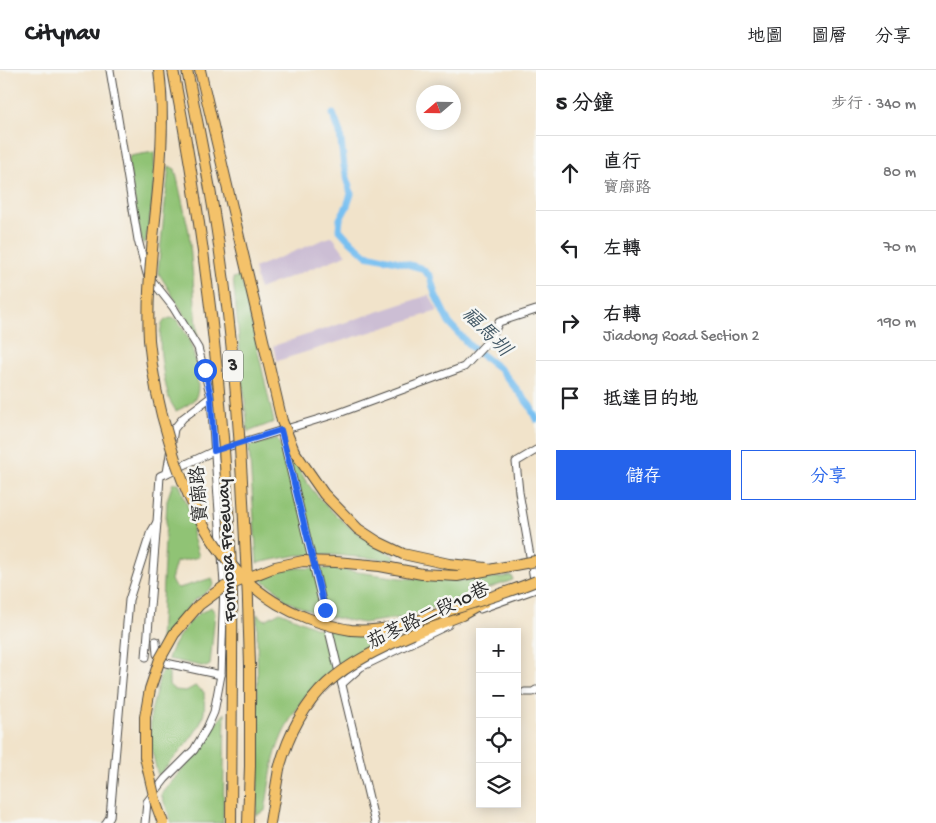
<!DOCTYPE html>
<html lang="zh-TW">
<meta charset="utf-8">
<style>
:root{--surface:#fff;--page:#f6f6f6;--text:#202124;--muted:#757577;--line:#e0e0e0;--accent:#2563eb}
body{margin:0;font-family:"Gochi Hand","LXGW WenKai TC",sans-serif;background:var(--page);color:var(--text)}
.controls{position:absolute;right:15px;bottom:15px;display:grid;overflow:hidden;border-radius:0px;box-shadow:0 2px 12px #0003}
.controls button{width:45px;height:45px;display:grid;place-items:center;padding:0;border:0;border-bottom:1px solid var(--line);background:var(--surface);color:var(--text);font:25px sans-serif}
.compass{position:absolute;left:416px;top:15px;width:45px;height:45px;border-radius:50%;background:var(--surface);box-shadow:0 2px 12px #0003;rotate:250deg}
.stop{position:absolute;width:15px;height:15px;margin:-11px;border:4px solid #2563eb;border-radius:50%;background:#fff}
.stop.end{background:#2563eb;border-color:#fff;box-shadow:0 1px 5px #0008}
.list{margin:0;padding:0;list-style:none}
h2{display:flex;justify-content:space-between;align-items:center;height:65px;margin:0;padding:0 20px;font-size:21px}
h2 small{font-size:16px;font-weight:400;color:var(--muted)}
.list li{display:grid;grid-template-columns:32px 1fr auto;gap:15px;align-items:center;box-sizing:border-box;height:75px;padding:0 20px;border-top:1px solid var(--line)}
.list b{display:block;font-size:19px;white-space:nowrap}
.list p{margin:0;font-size:16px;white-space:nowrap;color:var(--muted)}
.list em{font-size:16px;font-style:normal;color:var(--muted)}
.actions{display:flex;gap:10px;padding:15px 20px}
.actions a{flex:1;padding:11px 0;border:1px solid var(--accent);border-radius:0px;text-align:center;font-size:18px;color:var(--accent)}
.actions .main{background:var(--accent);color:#fff}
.icon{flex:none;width:28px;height:28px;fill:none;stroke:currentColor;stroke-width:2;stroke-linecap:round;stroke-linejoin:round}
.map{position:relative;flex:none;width:536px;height:753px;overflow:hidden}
header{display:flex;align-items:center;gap:30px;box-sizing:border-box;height:70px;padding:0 25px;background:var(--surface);border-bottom:1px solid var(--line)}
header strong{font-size:24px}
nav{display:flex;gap:28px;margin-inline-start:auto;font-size:18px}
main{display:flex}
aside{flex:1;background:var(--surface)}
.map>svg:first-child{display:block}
.industrial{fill:#ccbed4}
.green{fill:#90c375;stroke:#5e7750}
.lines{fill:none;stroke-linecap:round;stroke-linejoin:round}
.canal{stroke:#78c0f1;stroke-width:7}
.minor-casing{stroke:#494743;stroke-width:9}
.highway-casing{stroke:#494743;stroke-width:12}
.minor{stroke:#fff;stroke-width:7}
.highway{stroke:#f4c26a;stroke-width:10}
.highway-bridge-casing{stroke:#494743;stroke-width:12;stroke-linecap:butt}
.highway-bridge{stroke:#f4c26a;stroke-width:10}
.route{stroke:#2563eb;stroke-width:6}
.labels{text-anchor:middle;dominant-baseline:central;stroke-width:5;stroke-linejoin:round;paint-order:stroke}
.shield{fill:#f6f6f2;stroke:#686867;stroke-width:1}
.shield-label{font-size:18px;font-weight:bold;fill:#2b2b2b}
.street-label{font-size:19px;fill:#2b2b2b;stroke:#f6f6f2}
.water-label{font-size:20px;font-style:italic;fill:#425866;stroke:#f6f6f2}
</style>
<header>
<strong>Citynav</strong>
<nav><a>地圖</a><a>圖層</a><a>分享</a></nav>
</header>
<main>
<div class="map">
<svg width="536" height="753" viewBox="0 0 536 753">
<rect width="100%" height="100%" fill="#f6f6f2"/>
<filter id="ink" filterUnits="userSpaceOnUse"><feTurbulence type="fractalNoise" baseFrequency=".02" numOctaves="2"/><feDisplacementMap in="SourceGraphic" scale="10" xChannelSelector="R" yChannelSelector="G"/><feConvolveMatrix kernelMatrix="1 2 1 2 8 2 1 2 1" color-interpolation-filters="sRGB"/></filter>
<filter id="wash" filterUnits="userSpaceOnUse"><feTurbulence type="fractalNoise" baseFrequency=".0096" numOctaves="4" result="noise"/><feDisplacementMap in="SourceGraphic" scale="20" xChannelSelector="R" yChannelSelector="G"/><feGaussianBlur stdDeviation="1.12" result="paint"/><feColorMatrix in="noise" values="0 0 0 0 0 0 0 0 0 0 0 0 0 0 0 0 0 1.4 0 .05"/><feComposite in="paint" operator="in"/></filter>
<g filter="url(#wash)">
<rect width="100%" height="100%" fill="#f1e3ca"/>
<!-- industrial -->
<g class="industrial">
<polygon points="332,166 346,185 259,219 254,198"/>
<polygon points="429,225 438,241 277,291 273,276"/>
</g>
<!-- green -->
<g class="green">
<path d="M 154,82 C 156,110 151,146 145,174 L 143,173 L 141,168 L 128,92 L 130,86 Z"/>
<polygon points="169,96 175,99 189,162 198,267 158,202"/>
<polygon points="241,206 274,352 248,362 233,208"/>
<path d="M 171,248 L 177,250 C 190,267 195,283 197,304 C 197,310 199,318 197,324 C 194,333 184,337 176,341 C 174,338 172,334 170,331 C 165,318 156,267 162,255 C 163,251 166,249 171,248 Z"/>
<path d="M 277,369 L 285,386 L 291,385 C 298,396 303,408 311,418 C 333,447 362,468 394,486 L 393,490 L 335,485 L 298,485 L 257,493 L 249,376 Z"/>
<polygon points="173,413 179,413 194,453 192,463 199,487 176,492 171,510 174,516 179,518 212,508 214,515 203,525 193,531 160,572 167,430"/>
<polygon points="298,498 336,499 400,508 461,511 512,506 513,510 407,547 363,553 320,545 286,531 277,520 260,509 274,501"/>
<path d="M 211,537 L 215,543 L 210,595 L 206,597 L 168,589 C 171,575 186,555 197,545 C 201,542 207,540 211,537 Z"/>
<path d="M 280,542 L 317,558 L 352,564 L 382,563 L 380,571 C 371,576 362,580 353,585 C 316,607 285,646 274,689 C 270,706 268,724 265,741 L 256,745 L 258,701 L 257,544 L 265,550 Z"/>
<path d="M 167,599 L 169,603 L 169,615 L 175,620 L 186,621 L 195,616 L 204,622 C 204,628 205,635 204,642 C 202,661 171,691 158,706 L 150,673 L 151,642 L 161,602 Z"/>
<polygon points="225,643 223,753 172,753 161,724 201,678 213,657"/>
</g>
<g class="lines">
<!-- canal -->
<polyline class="canal" points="333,44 340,63 344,96 351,124 347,136 340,149 339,159 347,168 366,185 392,190 421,198 430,206 435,224 449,253 470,276 501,300 530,336 536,349"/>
</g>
</g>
<g filter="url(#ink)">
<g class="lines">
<defs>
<g id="minor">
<polyline points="110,0 138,170 147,204 173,237 198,278 211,327 224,514 221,605 218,621 214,642 207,658 194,680 165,709 147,732 145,753"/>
<polyline points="281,360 375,753"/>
<polyline points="167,403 214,381 339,343 464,297 491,268 499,252 536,240"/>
<polyline points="535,515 519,422 516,392 536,380"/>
<polyline points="480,539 536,519"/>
<polyline points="156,571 157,584 166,593 221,605"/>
<polyline points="146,587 157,452 160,406 167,403 174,359 183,348 211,327"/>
<polyline points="342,614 361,597 448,555"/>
<polyline points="525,622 533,622 536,620"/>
<polyline points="106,753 110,747 129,530 150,464 157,452"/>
</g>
<g id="highway">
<polyline points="200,0 282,351"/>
<path d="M 153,168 C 159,112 166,56 159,0"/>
<polyline points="413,564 462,545 485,532"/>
<polyline points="231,753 232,596"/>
<polyline points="248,753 250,696 250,595"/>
<polyline points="270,753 279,699"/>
</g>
</defs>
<!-- minor casing -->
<use href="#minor" class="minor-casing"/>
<!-- highway casing -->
<use href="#highway" class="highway-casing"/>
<!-- minor -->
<use href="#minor" class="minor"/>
<!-- highway -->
<use href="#highway" class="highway"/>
<defs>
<g id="highway-bridge">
<path d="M 173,0 C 205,164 224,331 231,498 C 233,531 232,563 232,596"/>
<path d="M 187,0 C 199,61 212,121 220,183 C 233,272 240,361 244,451 C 247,499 249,547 250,595"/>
<path d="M 153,168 C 150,202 147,235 149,270 C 152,303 159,338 169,370 C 191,446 228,518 307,548 C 321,553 336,558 351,560 C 389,563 422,549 457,538 C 484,529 510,522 536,511"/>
<polyline points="282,351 294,381 324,424 358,459 378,472 403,484 449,494 486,498"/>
<path d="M 279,699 C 301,619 341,595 413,564"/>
<polyline points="163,753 156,734 145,687 145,647 150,619 160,589 174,564 199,535 222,518 275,497 303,491 336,492 380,496 422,504 457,506 536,491"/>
</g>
</defs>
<!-- highway-bridge casing -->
<use href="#highway-bridge" class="highway-bridge-casing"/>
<!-- highway-bridge -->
<use href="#highway-bridge" class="highway-bridge"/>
</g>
</g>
<g class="lines" filter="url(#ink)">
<!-- route -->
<polyline class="route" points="205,300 211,327 214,381 281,360 325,540"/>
</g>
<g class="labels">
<!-- shield labels -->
<rect class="shield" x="223" y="280.5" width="20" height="31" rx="4"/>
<g class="shield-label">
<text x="233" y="296">3</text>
</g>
<!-- street labels -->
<g class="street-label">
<text transform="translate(201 424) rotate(-94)">寶廍路</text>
<text transform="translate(228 480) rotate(-93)">Formosa Freeway</text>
<text transform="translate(429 547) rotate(-25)">茄苳路二段10巷</text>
</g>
<!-- water labels -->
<g class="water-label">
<text transform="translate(485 263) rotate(45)">福馬圳</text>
</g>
</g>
</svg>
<div class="controls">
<button>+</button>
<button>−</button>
<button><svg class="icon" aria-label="locate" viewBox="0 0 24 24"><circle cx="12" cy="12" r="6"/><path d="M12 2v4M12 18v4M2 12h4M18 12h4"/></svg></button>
<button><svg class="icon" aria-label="layers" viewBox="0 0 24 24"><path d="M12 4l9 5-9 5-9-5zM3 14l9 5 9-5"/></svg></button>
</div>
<svg class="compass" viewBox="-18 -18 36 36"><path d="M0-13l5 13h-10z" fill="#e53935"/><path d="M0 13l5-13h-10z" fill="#757577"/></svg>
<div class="stop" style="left:205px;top:300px"></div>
<div class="stop end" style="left:325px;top:540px"></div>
</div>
<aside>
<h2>5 分鐘<small>步行 · 340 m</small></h2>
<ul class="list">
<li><svg class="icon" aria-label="ahead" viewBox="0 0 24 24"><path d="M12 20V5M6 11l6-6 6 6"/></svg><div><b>直行</b><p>寶廍路</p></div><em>80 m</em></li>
<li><svg class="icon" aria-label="left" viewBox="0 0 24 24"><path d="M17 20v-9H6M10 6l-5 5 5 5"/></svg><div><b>左轉</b></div><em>70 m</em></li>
<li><svg class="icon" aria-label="right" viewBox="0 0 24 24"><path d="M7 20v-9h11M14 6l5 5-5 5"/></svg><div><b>右轉</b><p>Jiadong Road Section 2</p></div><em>190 m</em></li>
<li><svg class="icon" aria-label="arrive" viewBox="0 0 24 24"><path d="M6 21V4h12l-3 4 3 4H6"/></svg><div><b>抵達目的地</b></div></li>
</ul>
<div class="actions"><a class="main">儲存</a><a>分享</a></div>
</aside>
</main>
